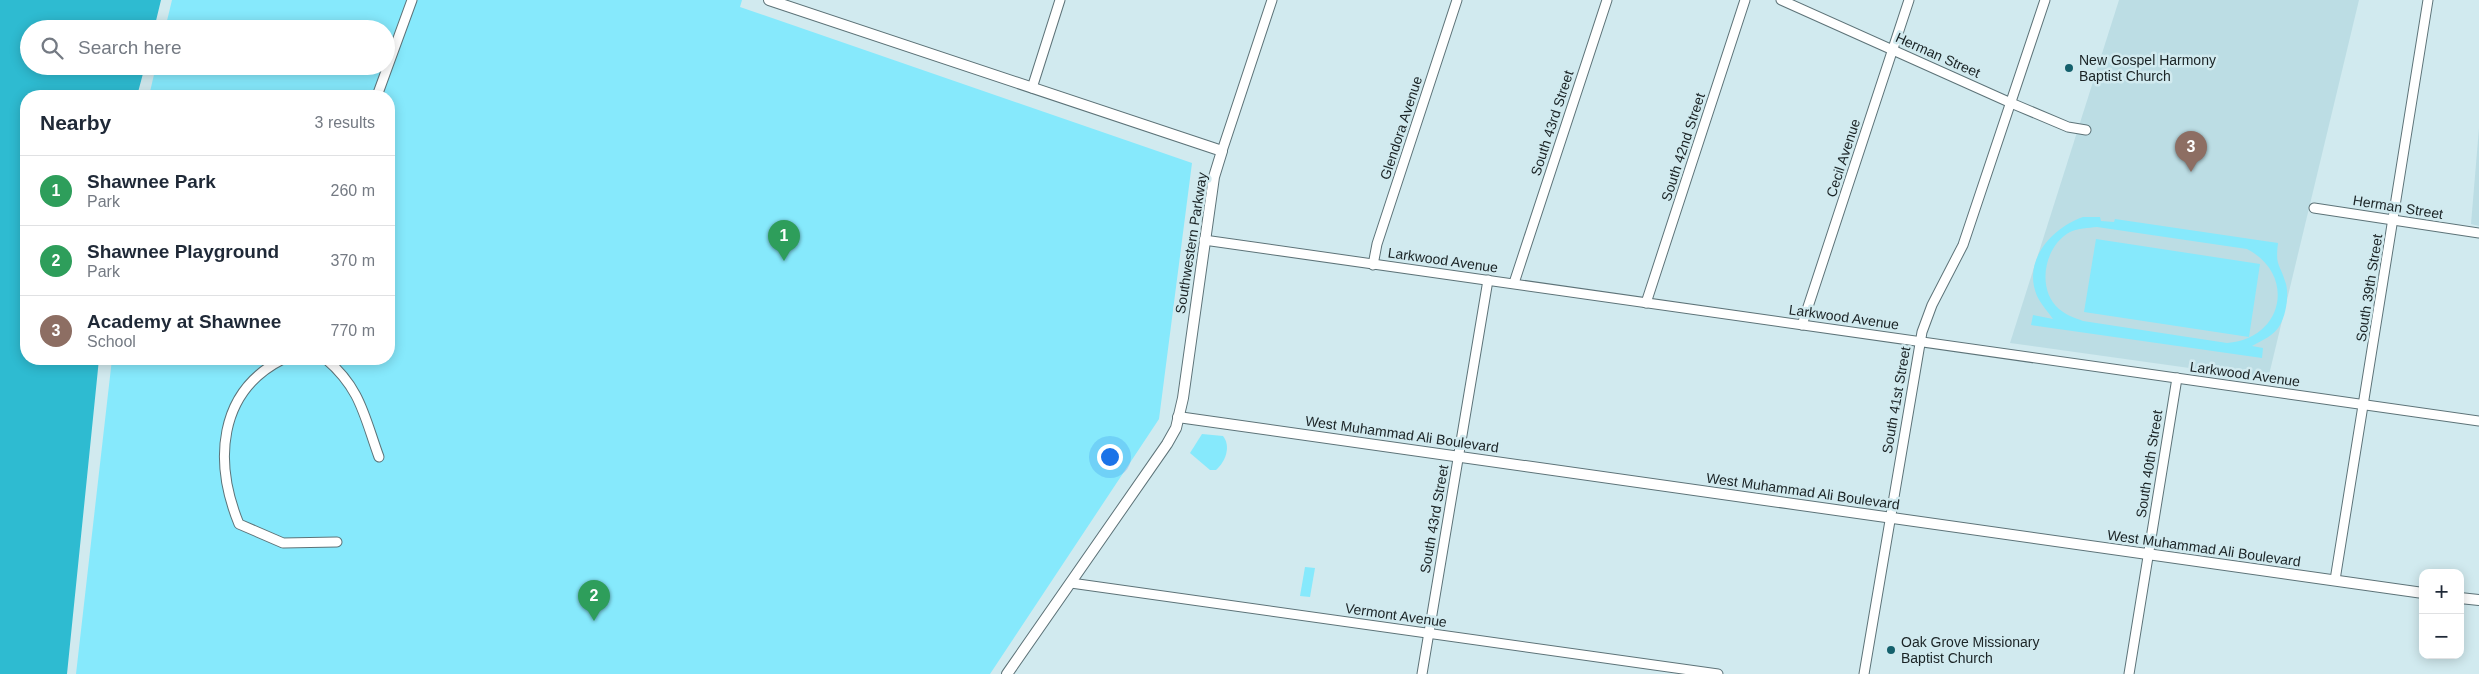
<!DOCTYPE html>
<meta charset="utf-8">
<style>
:root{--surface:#fff;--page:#f2f2f3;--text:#1f2937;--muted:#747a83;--line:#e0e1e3;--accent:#111827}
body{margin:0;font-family:Arial,sans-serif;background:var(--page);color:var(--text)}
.controls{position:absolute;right:15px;bottom:15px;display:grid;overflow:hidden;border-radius:10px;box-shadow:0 2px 12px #0003}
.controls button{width:45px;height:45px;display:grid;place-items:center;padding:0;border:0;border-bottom:1px solid var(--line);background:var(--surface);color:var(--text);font:25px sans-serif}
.you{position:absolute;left:1109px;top:456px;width:18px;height:18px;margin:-12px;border:4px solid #fff;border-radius:50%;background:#1a73e8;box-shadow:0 0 0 8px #1a73e833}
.badge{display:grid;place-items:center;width:32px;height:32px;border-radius:50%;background:var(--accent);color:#fff;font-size:16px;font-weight:700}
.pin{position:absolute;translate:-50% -41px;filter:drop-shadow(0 1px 2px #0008)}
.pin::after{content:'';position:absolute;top:26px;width:18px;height:15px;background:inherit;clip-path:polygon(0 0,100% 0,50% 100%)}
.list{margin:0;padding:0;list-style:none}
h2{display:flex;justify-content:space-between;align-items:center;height:65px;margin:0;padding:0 20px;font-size:21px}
h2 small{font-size:16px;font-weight:400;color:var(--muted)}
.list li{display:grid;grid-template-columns:32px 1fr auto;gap:15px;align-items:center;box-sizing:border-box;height:70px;padding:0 20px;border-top:1px solid var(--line)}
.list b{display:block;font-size:19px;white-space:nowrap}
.list p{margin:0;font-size:16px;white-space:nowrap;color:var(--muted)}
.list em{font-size:16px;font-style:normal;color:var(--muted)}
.icon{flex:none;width:28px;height:28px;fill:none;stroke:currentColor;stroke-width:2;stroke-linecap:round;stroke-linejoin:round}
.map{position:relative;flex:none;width:2479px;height:674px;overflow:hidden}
.search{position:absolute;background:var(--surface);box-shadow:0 2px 12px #0003;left:20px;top:20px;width:375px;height:55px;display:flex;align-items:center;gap:12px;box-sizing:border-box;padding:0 18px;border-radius:28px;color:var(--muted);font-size:19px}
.panel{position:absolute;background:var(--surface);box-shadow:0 2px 12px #0003;left:20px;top:90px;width:375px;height:275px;border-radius:20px}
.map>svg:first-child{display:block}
.built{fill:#bcdde4}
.green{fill:#86e9fc;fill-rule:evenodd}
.water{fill:#2ebbd1}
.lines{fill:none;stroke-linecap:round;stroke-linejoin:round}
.minor-casing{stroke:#5d7378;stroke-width:11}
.tertiary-casing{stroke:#5d7378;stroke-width:12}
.minor{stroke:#fff;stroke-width:9}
.tertiary{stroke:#fff;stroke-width:10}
.poi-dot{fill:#14606c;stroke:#d1eaef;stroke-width:2}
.labels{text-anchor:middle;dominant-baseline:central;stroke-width:5;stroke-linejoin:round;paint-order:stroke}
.street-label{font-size:14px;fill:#1a2325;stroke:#d1eaef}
.poi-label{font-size:14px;fill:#1a2325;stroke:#d1eaef;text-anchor:start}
</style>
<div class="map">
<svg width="2479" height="674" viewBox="0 0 2479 674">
<rect width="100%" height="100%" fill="#d1eaef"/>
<!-- built -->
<g class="built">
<polygon points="2119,0 2359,0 2268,379 2010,343"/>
<polygon points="2479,128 2479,226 2471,224"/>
</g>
<!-- green -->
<g class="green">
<polygon points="172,0 742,0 740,7 1192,163 1159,419 990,674 76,674 112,359 389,359 389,96 149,96 156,66 386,66 386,29 165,29"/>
<path d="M 2083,217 L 2100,217 L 2101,221 L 2114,222 L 2115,219 L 2278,243 C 2275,267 2280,263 2286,284 C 2289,296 2286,315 2280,325 C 2275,335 2261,341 2252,346 L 2263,348 L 2262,358 L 2031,325 L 2033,315 L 2053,319 C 2048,312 2041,304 2037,296 C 2022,260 2052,228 2083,217 ZM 2097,227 L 2247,249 C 2297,275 2283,339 2227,343 L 2083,321 C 2075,318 2066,315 2059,309 C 2036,289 2044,246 2070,232 C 2078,228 2088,228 2097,227 Z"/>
<polygon points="2096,239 2260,264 2249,337 2084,312"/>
<path d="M 1202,434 L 1223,436 C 1231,446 1226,461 1216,470 L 1210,470 L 1190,453 Z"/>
<polygon points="1305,567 1315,568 1310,597 1300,596"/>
</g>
<!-- water -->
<polygon class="water" points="0,0 161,0 154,29 29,29 29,66 145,66 137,96 26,96 26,359 99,359 67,674 0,674"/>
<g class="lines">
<defs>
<g id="minor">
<polyline points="1781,0 2011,103 2068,127 2086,130"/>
<polyline points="1032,88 1060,0"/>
<polyline points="377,96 412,0"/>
<polyline points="1222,151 1272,0"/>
<polyline points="2314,208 2479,233"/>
<polyline points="1204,240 2479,421"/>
<polyline points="1373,265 1377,244 1457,0"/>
<polyline points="1514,283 1607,0"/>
<polyline points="1646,303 1745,0"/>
<polyline points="1802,325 1909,0"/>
<path d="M 283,359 C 217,392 214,463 239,524 L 283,543 L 337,542"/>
<path d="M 326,359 C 361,389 364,416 379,457"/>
<polyline points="2335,580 2428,0"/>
<polyline points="1071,583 1718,674"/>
<polyline points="1422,674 1488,280"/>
<polyline points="1864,674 1922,332 1932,305 1963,245 2045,0"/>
<polyline points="2129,674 2177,378"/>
</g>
<g id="tertiary">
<polyline points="769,0 1222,151 1214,177 1183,398 1176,428 1167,444 1007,674"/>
<polyline points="1178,417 2423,593"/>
<polyline points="2460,598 2479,600"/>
</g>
</defs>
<!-- minor casing -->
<use href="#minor" class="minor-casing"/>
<!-- tertiary casing -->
<use href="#tertiary" class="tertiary-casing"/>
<!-- minor -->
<use href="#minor" class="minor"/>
<!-- tertiary -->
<use href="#tertiary" class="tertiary"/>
</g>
<!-- markers -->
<g class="poi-dot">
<circle cx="2069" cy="68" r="5"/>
<circle cx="1891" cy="650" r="5"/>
</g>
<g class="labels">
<!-- street labels -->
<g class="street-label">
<text transform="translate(1938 55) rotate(24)">Herman Street</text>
<text transform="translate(1552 123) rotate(-72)">South 43rd Street</text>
<text transform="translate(1401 128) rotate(-72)">Glendora Avenue</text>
<text transform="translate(1683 147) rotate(-72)">South 42nd Street</text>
<text transform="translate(1843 158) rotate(-72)">Cecil Avenue</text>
<text transform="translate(2398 207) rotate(9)">Herman Street</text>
<text transform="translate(1191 243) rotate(-81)">Southwestern Parkway</text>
<text transform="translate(1443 260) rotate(8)">Larkwood Avenue</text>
<text transform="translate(2369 288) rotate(-81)">South 39th Street</text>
<text transform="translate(1844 317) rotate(8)">Larkwood Avenue</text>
<text transform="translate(2245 374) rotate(8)">Larkwood Avenue</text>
<text transform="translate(1896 400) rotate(-80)">South 41st Street</text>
<text transform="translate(1402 434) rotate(8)">West Muhammad Ali Boulevard</text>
<text transform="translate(2149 464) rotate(-81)">South 40th Street</text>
<text transform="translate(1803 491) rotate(8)">West Muhammad Ali Boulevard</text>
<text transform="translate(1434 519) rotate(-80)">South 43rd Street</text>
<text transform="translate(2204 548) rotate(8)">West Muhammad Ali Boulevard</text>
<text transform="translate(1396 615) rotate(8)">Vermont Avenue</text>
</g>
<!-- poi labels -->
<g class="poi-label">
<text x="2079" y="60">New Gospel Harmony<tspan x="2079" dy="16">Baptist Church</tspan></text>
<text x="1901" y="642">Oak Grove Missionary<tspan x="1901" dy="16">Baptist Church</tspan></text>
</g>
</g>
</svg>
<div class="controls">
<button>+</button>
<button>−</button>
</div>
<div class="you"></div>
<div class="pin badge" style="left:784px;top:261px;background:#2e9e5b">1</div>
<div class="pin badge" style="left:594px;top:621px;background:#2e9e5b">2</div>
<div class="pin badge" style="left:2191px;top:172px;background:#8d6e63">3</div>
<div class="search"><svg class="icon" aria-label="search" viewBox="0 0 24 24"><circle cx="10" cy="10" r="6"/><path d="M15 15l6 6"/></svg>Search here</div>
<section class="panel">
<h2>Nearby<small>3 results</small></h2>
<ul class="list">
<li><span class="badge" style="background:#2e9e5b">1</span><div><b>Shawnee Park</b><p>Park</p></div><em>260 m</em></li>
<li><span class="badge" style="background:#2e9e5b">2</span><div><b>Shawnee Playground</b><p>Park</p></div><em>370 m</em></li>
<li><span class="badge" style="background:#8d6e63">3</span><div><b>Academy at Shawnee</b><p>School</p></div><em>770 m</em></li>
</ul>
</section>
</div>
